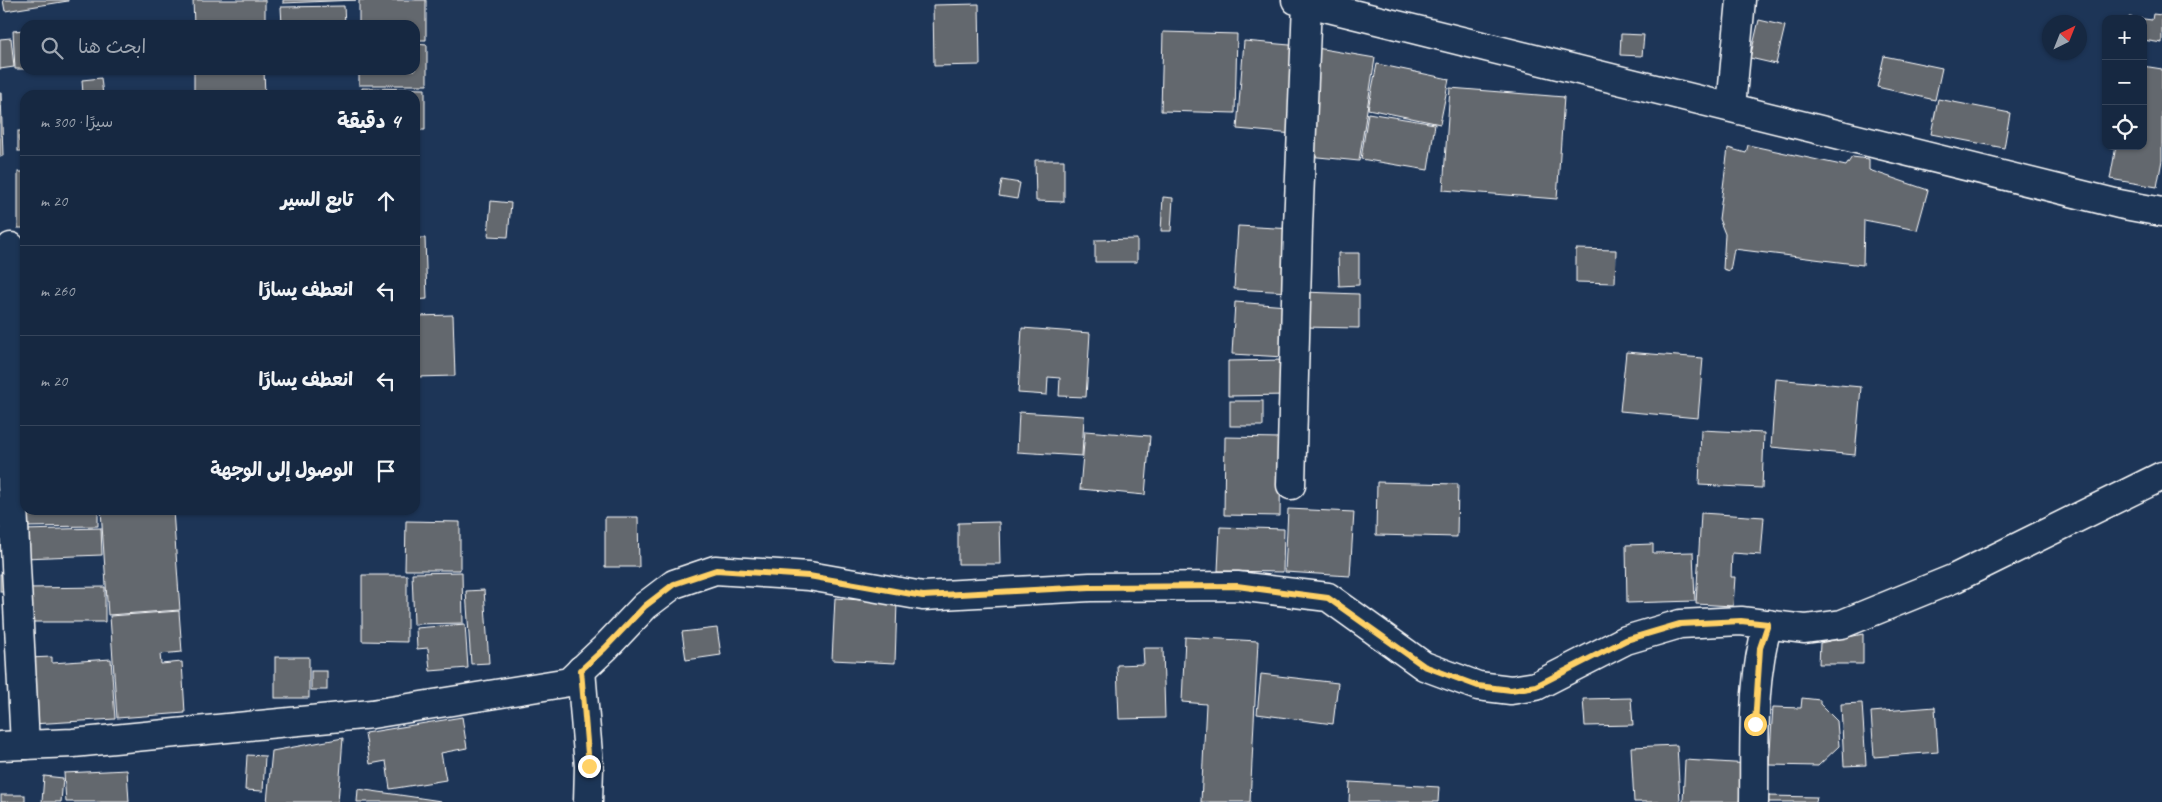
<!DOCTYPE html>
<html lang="ar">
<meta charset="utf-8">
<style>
:root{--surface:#162841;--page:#23344c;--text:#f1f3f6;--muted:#9ea6b1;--line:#35445a}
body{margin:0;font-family:Caveat,"Playpen Sans Arabic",sans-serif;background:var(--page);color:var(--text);direction:rtl}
.controls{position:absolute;right:15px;top:15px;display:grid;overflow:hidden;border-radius:10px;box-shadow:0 1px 4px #0004}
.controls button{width:45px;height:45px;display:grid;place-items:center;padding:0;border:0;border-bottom:1px solid var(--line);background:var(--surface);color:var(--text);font:25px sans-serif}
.compass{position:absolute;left:2042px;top:15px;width:45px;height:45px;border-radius:50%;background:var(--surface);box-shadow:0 1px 4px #0004;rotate:43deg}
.stop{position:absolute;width:15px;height:15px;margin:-11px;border:4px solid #ffd166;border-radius:50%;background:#fff}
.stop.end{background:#ffd166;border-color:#fff;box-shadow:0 1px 5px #0008}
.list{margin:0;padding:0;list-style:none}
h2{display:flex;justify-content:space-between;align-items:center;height:65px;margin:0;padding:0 20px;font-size:21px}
h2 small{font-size:16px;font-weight:400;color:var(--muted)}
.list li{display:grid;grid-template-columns:32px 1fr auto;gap:15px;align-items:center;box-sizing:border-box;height:90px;padding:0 20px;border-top:1px solid var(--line)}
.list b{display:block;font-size:19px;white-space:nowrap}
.list em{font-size:16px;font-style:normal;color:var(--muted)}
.icon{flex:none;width:28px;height:28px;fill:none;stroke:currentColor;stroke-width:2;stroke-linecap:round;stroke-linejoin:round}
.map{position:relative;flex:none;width:2162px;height:802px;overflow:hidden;direction:ltr}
.search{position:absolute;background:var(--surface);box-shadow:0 1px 4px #0004;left:20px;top:20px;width:400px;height:55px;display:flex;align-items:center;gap:12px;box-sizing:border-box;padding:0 18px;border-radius:15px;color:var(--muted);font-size:19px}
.panel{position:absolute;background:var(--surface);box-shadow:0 1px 4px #0004;left:20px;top:90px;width:400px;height:425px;border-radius:15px;direction:rtl}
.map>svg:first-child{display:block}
.building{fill:#64686e;stroke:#fff}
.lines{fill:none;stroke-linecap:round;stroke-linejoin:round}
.minor-casing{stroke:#fff;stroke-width:31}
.tertiary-casing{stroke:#fff;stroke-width:31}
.minor{stroke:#1d3557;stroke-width:28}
.tertiary{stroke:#1d3557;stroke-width:28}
.route{stroke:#ffd166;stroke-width:6}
</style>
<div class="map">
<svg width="2162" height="802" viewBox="0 0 2162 802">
<rect width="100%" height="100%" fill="#1d3557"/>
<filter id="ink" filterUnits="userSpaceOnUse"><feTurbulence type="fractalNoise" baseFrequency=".02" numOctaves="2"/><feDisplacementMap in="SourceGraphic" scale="10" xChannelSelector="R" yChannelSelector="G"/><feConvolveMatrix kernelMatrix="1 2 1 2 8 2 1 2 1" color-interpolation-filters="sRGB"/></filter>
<g filter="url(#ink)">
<!-- building -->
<g class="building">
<polygon points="3,0 68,0 68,1 5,11"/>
<polygon points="193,0 265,0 265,25 194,25"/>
<polygon points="283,0 356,0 283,3"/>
<polygon points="359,0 426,0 426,40 415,40 415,25 359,25"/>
<polygon points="979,4 980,65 934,66 933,5"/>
<polygon points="344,6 345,25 282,25 281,7"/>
<polygon points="2153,14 2162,15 2162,43 2143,40 2143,19 2129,19 2129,17 2152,20"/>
<polygon points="1759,20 1785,26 1776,64 1750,58"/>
<polygon points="25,30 25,69 15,69 13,31"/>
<polygon points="1163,32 1237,34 1235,113 1161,111"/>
<polygon points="1621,34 1644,35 1642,56 1620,55"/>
<polygon points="11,38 14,67 0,69 0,39"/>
<polygon points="1244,41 1301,46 1294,134 1237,129"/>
<polygon points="415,44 427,45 427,85 359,85 359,70 415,70"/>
<polygon points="1311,47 1375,58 1359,161 1308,156"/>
<polygon points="1884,56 1942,68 1935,100 1877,87"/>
<polygon points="1377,64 1449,79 1440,124 1368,109"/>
<polygon points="2143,66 2162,69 2162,160 2157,187 2110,179 2116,146 2143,146"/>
<polygon points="194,70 264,70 265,95 194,95"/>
<polygon points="101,78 103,95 83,95 82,80"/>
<polygon points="362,88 425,89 425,130 415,130 415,95 362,95"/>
<polygon points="1450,88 1564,97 1557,199 1443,190"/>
<polygon points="0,93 1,93 3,156 0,156"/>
<polygon points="1938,99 2010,113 2004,148 1931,134"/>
<polygon points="1368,113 1435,124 1428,170 1361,159"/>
<rect x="18" y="131" width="7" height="20"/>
<polygon points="1748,145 1846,166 1852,157 1869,159 1869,170 1928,190 1917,230 1864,220 1863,265 1734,249 1730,271 1723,269 1725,234 1719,219 1728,148 1746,153"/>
<polygon points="1035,160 1064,160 1064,202 1036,201"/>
<rect x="18" y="172" width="7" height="56"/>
<polygon points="1002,180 1020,183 1017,199 999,196"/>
<polygon points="1163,197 1173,198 1171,231 1161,231"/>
<polygon points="491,201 511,203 508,237 488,236"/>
<polygon points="1238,226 1294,229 1290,292 1234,289"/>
<polygon points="415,238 425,238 427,299 415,300"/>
<polygon points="1137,239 1137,262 1095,262 1095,240"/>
<polygon points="1576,249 1616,250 1615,283 1576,282"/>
<polygon points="1338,253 1359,253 1359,285 1339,286"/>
<polygon points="1303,292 1359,294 1359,328 1302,327"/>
<polygon points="1235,302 1287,306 1284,357 1232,354"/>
<polygon points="453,315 455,376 416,377 415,316"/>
<polygon points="1022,328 1090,333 1086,397 1059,396 1060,378 1048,377 1047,395 1018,393"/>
<polygon points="1626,352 1703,358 1698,418 1620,411"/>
<polygon points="1286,360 1287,395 1228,396 1228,361"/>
<polygon points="1776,379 1861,387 1855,455 1771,447"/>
<rect x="1230" y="401" width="33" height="25"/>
<polygon points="1019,412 1084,416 1082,456 1017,452"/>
<polygon points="1701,430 1764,433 1762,488 1699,485"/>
<polygon points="1085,431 1150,436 1145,495 1080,489"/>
<polygon points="1225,437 1281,438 1280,516 1224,515"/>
<polygon points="1377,482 1458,484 1457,537 1376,535"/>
<polygon points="1288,509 1354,512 1350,576 1285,572"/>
<polygon points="25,510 98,510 98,526 22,527"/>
<polygon points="101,510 173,510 180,610 108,615"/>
<polygon points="1701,513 1764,517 1761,555 1732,553 1731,577 1735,577 1733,606 1696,604"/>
<polygon points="605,517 638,517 639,567 605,567"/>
<polygon points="406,521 460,522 460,570 405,570"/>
<polygon points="999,522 1000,564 958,564 958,523"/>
<polygon points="1220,527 1284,529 1283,572 1218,571"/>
<polygon points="101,528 102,555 24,558 23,530"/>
<polygon points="1653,544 1653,553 1693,552 1695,601 1627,603 1626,545"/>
<polygon points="462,572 463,623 414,624 412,573"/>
<rect x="0" y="574" width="10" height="17"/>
<polygon points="362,575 407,575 407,642 362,641"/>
<polygon points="105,587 105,622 27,622 26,588"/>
<polygon points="484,590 489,663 471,664 466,591"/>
<polygon points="861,594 897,602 895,663 832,660 835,598 860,600"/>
<polygon points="179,611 182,652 160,654 161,664 182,662 185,713 117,718 110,616"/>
<polygon points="465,624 468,668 430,671 428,648 417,649 416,628"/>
<polygon points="717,628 721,655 686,660 682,632"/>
<polygon points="1863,634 1863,664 1819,664 1820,643"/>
<polygon points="1185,637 1258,641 1250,802 1201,802 1206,704 1182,702"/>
<polygon points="1143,648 1163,648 1165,718 1119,719 1117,665 1144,664"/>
<polygon points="52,657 52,663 111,659 115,719 32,724 28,658"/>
<rect x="275" y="657" width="34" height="41"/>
<rect x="311" y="671" width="16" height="19"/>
<polygon points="1261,674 1338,683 1333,724 1257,714"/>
<polygon points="1631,698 1633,725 1585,726 1583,699"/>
<polygon points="1802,698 1820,700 1820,704 1837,721 1839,746 1818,766 1769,765 1773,707 1801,708"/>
<polygon points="1862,703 1866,765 1844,766 1841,704"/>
<polygon points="1935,707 1938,752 1874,757 1871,712"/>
<polygon points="462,717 467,748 441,753 446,780 390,789 386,761 370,764 365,733"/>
<polygon points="343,738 338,802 267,802 272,751"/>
<polygon points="1677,745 1680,802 1634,802 1631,747"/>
<polygon points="247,755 265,756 263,791 245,790"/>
<polygon points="1685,760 1750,764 1748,802 1683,802"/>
<polygon points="127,770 129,802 66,802 64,773"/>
<polygon points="44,776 63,778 61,802 42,802"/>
<polygon points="1350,782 1439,787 1438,802 1349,802"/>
<polygon points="358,789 441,801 441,802 357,802"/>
<rect x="1" y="795" width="24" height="7"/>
<polygon points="1768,796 1817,797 1816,802 1768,802"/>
</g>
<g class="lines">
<defs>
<g id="minor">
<polyline points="1731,107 1741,0"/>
<polyline points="11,247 12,486 25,745"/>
<polyline points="1291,485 1298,227 1307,3"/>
<polyline points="581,670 589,766 588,802"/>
<polyline points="0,746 73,743 372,714 569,682 605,648 645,606 674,584 715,570 809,576 923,596 1090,587 1237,586 1328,597 1424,666 1478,686 1511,690 1536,686 1626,640 1680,624 1741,621 1805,629 1842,624 1955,578 2162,476"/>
<path d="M 1754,802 C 1755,745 1751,679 1768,624"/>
</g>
<polyline id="tertiary" points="1296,0 2119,204 2162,212"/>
</defs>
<!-- minor casing -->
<use href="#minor" class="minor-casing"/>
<!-- tertiary casing -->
<use href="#tertiary" class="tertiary-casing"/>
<!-- minor -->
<use href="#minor" class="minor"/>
<!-- tertiary -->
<use href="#tertiary" class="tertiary"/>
</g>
</g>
<g class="lines" filter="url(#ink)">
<!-- route -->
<polyline class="route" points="589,766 581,670 605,648 645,606 674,584 716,570 809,576 923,596 1090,587 1237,586 1328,598 1424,666 1478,686 1511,690 1536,686 1626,640 1680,624 1741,621 1768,624 1760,648 1755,724"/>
</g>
</svg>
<div class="controls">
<button>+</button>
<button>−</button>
<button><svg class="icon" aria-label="locate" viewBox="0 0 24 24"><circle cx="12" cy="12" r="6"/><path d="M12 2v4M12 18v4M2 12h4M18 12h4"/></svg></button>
</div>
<svg class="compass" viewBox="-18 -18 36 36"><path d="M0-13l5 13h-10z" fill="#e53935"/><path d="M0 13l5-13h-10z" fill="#9ea6b1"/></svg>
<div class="stop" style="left:1755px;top:724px"></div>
<div class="stop end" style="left:589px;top:766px"></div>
<div class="search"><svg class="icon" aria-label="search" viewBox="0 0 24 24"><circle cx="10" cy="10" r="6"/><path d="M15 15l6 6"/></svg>ابحث هنا</div>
<section class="panel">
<h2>4 دقيقة<small>سيرًا · 300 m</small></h2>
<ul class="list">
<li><svg class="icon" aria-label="ahead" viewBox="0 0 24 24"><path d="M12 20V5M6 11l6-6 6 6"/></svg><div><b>تابع السير</b></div><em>20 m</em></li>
<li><svg class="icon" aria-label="left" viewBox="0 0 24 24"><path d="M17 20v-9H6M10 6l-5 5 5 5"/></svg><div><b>انعطف يسارًا</b></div><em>260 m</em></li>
<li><svg class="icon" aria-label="left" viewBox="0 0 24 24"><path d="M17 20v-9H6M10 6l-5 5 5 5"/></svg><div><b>انعطف يسارًا</b></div><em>20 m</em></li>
<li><svg class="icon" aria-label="arrive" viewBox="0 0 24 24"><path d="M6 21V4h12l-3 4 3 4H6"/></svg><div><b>الوصول إلى الوجهة</b></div></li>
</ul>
</section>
</div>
